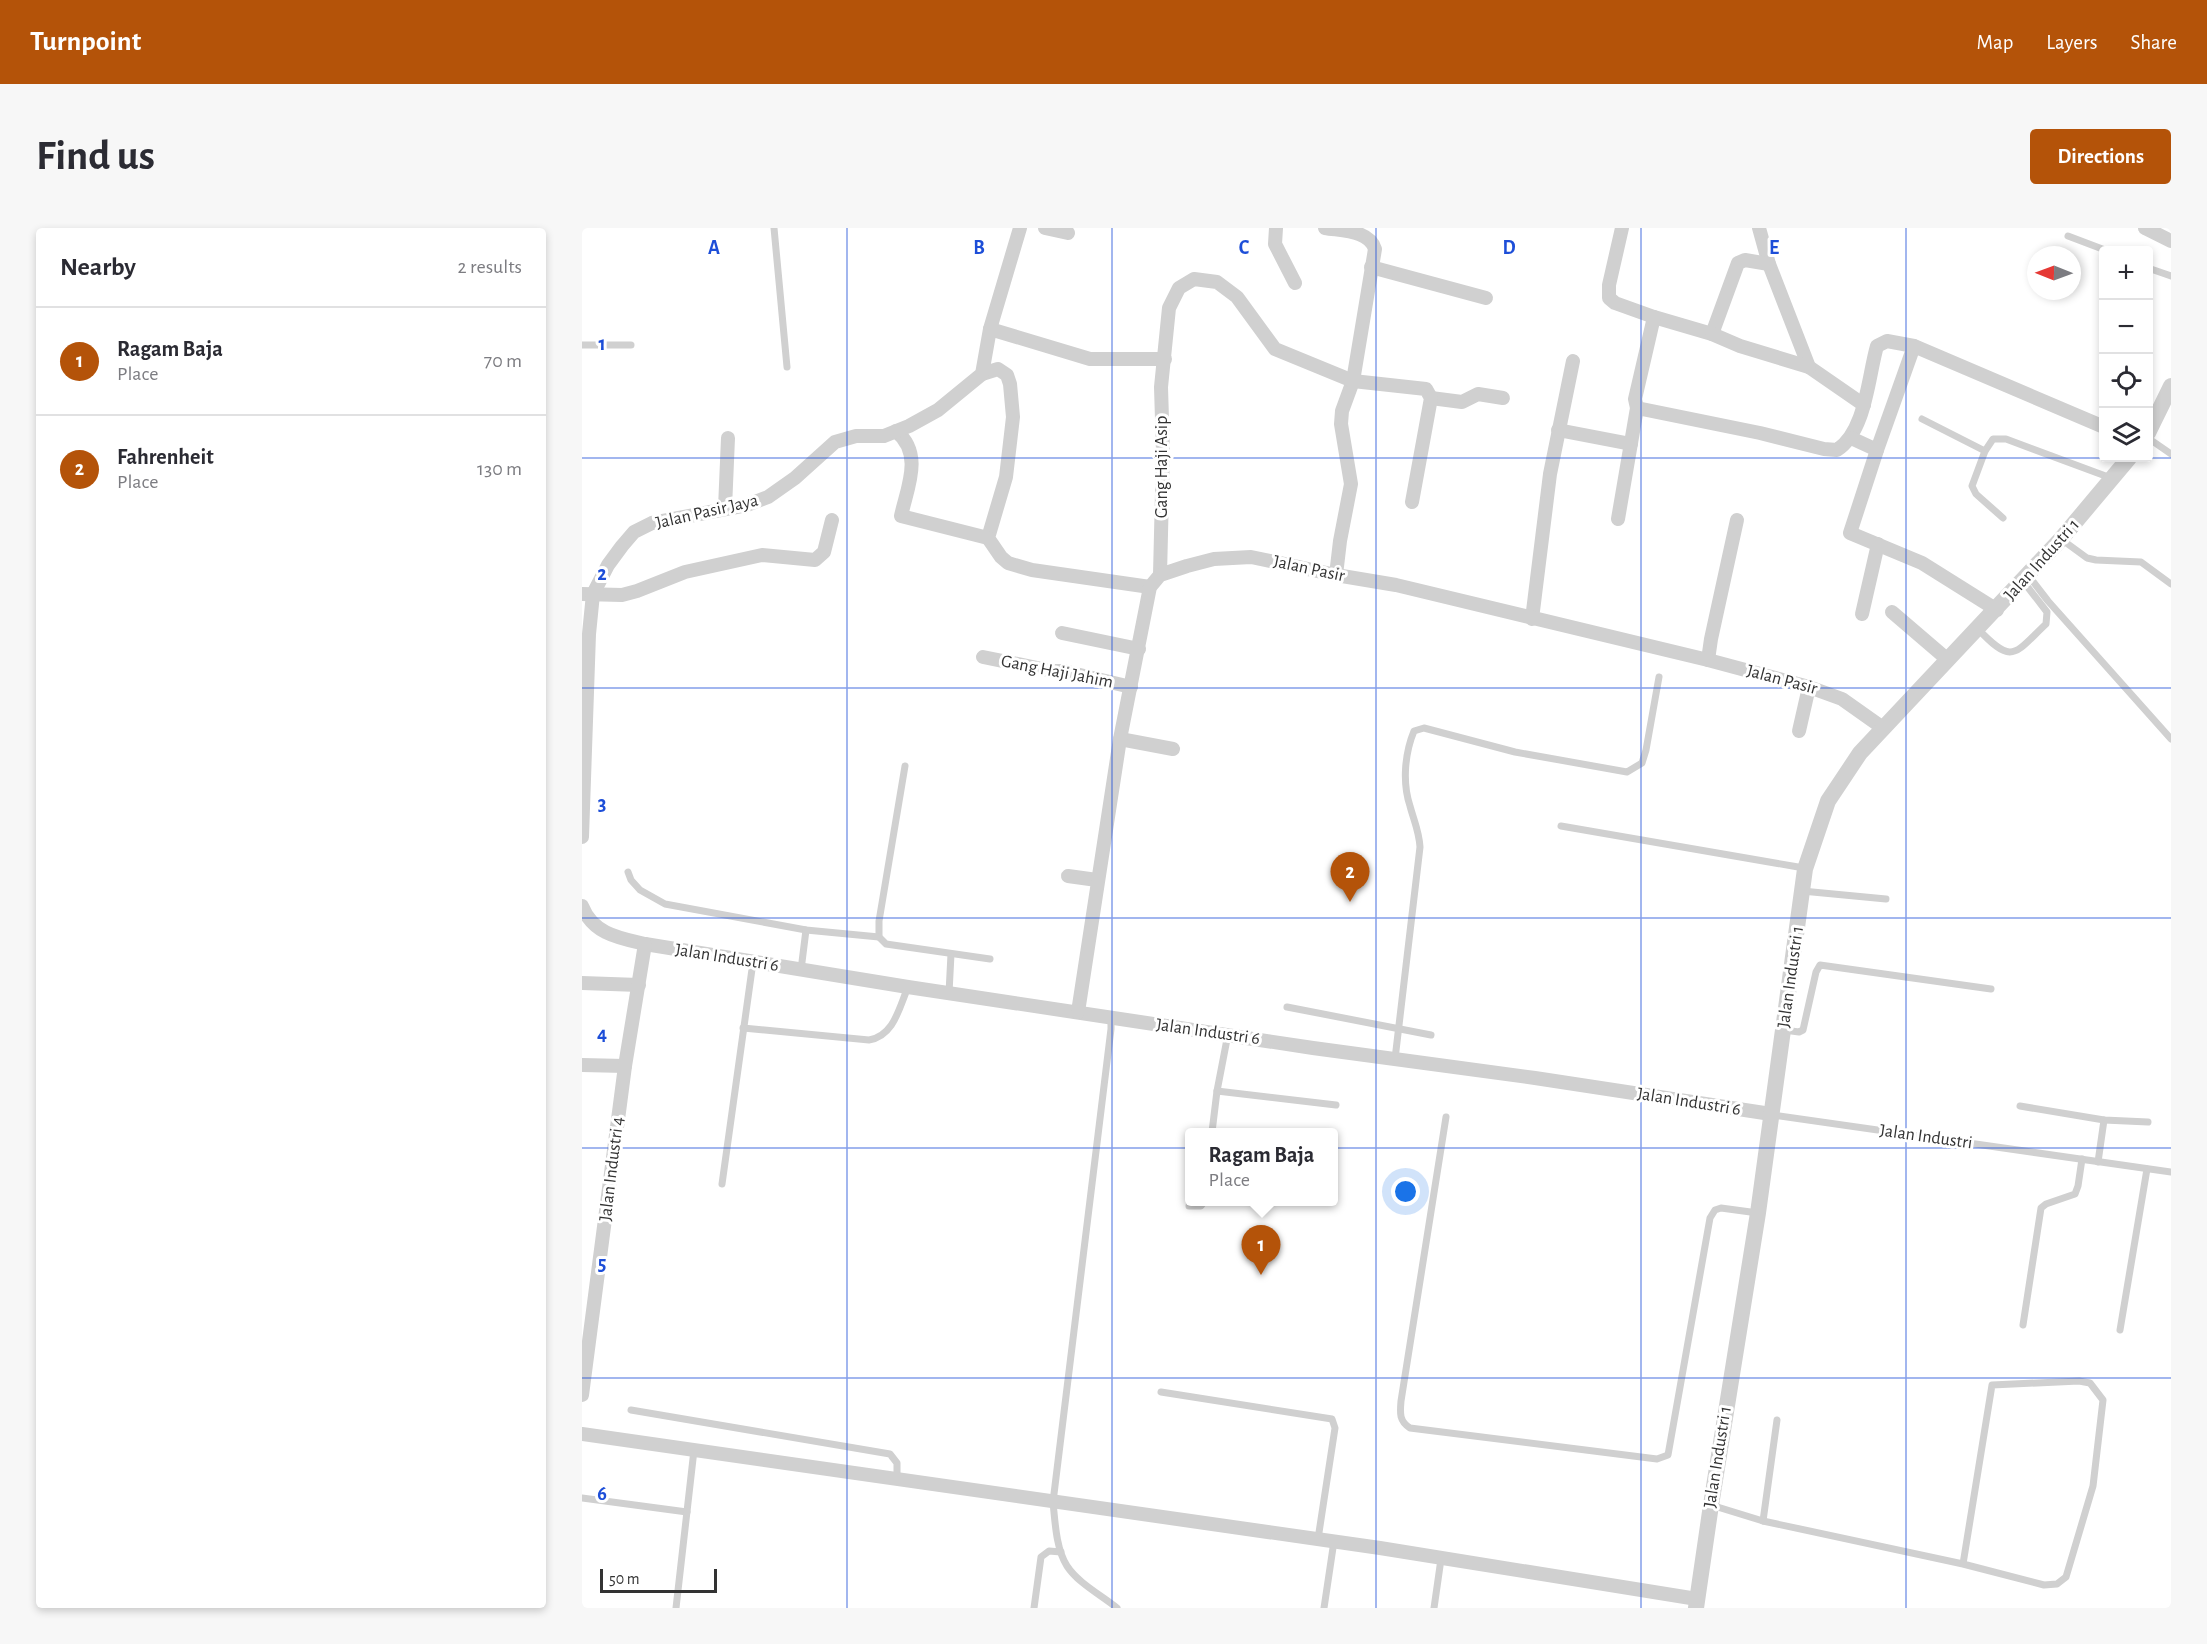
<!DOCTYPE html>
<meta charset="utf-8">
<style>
:root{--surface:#fff;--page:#f7f7f7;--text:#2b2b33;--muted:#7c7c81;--line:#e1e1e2;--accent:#b45309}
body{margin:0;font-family:"Alegreya Sans",sans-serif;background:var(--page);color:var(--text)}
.controls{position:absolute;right:18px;top:18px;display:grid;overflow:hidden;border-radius:6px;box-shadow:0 3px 9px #0003}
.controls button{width:54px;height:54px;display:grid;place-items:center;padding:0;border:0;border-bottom:2px solid var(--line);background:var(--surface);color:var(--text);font:30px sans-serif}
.compass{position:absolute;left:1445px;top:18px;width:54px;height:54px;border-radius:50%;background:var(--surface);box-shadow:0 3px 9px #0003;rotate:271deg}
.scale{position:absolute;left:18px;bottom:15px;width:117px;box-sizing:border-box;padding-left:6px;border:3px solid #333;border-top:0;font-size:16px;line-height:21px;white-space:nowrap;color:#333;-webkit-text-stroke:4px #fff;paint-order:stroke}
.you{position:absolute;left:824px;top:964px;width:21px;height:21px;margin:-15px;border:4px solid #fff;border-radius:50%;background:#1a73e8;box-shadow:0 0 0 9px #1a73e833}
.badge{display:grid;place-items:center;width:39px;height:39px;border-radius:50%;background:var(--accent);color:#fff;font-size:20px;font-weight:700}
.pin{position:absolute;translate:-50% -50px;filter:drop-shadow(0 2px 3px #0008)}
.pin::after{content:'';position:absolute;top:32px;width:21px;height:18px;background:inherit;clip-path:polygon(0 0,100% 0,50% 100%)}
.popup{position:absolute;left:603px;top:900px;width:153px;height:78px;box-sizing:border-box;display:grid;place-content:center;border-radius:6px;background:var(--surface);filter:drop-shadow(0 2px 4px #0005);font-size:20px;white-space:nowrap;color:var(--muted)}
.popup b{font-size:22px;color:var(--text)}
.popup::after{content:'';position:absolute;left:50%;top:100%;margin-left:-12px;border:12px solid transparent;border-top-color:var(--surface)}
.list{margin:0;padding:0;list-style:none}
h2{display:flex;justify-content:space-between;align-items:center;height:78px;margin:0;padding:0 24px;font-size:26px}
h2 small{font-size:20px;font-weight:400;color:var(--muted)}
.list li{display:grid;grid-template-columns:39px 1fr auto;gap:18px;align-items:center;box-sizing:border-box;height:108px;padding:0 24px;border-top:2px solid var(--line)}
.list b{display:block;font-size:22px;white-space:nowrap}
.list p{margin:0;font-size:20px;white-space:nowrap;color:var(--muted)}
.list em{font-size:20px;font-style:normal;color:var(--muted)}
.icon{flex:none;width:33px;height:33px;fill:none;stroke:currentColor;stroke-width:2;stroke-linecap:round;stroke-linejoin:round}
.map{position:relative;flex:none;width:1589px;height:1380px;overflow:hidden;border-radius:6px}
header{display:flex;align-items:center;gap:36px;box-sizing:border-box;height:84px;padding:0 30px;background:var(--accent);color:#fff}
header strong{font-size:28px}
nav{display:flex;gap:33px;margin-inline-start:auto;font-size:21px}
.intro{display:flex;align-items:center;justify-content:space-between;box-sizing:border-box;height:144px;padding:0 36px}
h1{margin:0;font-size:42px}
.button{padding:15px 27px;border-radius:6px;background:var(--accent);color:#fff;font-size:21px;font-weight:700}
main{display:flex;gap:36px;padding:0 36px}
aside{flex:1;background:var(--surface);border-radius:6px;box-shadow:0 3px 9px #0003}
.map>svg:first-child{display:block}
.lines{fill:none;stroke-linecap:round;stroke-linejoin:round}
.service{stroke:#d0d0d0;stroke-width:7}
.minor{stroke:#d0d0d0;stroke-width:14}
.tertiary{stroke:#d0d0d0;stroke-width:16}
.grid{fill:none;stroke:#1d4ed8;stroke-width:1.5;stroke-opacity:0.55}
.labels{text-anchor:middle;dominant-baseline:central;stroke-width:6;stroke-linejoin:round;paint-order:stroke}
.street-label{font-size:18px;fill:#333;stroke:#fff}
.grid-label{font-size:20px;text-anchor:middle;font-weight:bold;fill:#1d4ed8;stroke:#fff;stroke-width:6;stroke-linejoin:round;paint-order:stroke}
</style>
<header>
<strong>Turnpoint</strong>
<nav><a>Map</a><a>Layers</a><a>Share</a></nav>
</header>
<div class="intro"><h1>Find us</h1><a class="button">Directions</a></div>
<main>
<aside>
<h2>Nearby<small>2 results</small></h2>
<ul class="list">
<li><span class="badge">1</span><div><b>Ragam Baja</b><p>Place</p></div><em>70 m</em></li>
<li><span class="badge">2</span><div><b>Fahrenheit</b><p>Place</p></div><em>130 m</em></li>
</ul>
</aside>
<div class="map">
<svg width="1589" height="1380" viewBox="0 0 1589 1380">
<rect width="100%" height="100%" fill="#fff"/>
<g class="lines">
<!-- service -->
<g class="service">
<polyline points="192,0 205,139"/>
<polyline points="1486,8 1523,22"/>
<polyline points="1566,40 1589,48"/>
<polyline points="0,117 49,117"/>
<polyline points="1340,191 1403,223"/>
<polyline points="1566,210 1589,226"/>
<polyline points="1421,290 1394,266 1390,258 1403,223 1411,211 1424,211 1529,250"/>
<polyline points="1479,311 1505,330 1514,332 1559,334 1589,356"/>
<polyline points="1446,347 1466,373 1589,511"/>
<path d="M 1396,401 C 1431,438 1432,426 1464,396 L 1465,384 L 1441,353"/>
<polyline points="323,538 297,693 297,709 304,716 408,731"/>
<polyline points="979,598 1222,640"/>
<polyline points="46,644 49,652 58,662 83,676 224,702 297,709"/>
<polyline points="1220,663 1304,671"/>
<polyline points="219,742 224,702"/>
<polyline points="367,765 369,726"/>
<polyline points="705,779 849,807"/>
<path d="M 529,789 L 529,801 L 471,1274 C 473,1293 474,1321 485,1338 C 496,1355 519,1367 535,1380"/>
<path d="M 161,800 L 287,812 C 312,808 317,780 326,759"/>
<polyline points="1202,802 1217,804 1221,802 1234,744 1238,737 1409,761"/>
<path d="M 813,831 L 838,619 C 837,603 832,593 828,578 C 820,554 823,525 832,503 L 842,500 L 933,524 L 1045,544 L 1060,535 L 1064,522 L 1077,449"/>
<polyline points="635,863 754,877"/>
<polyline points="1438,878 1522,892 1566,894"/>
<polyline points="1191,887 1589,944"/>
<path d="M 864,889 L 819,1173 C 818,1185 817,1193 828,1200 L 1075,1231 L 1086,1227 L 1128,990 L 1133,982 L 1139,980 L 1176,985"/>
<polyline points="630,904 635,863 646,806"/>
<polyline points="1516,934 1522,892"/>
<polyline points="140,956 171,734"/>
<polyline points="607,978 619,978 622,974"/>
<polyline points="1441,1097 1459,980 1464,976 1493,966 1496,958 1500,931"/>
<polyline points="1538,1102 1565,941"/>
<polyline points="579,1164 750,1191 753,1200 736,1311"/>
<polyline points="49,1182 308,1226 315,1235 315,1251"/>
<polyline points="0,1270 105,1284"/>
<polyline points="1129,1277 1181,1293 1381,1336 1462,1357 1475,1356 1484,1349 1511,1258 1521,1172 1508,1155 1497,1153 1410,1157 1381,1336"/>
<polyline points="1181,1293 1195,1192"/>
<polyline points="94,1380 112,1222"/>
<polyline points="452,1380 459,1329 467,1323 479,1324"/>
<polyline points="742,1380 752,1313"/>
<polyline points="852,1380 859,1331"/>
</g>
<!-- minor -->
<g class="minor">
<polyline points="463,0 486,5"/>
<polyline points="694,0 693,16 713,55"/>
<path d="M 743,0 C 760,3 787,2 793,21 L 771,153 L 760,183 L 759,196 L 769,256 L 758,313 L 754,347"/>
<polyline points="1177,0 1187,36 1227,139 1282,177"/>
<polyline points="1563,0 1589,13"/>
<polyline points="789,39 904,70"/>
<polyline points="1072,89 1130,106 1156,35 1163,32 1187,36"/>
<polyline points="408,101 508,131 583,131"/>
<polyline points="1130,106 1158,118 1227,139"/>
<polyline points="400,146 416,141 425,147 428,156 431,189 424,249 406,310 419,329 426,335 450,342 568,359"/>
<polyline points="849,170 880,174 896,166 921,170"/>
<path d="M 1055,180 L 1178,205 L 1242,221 L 1255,222 C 1284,203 1286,149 1295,118 L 1305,113 L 1332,118 L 1522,199"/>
<polyline points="976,202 1049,216"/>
<path d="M 314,203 C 342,226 325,260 319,288 L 406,310"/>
<polyline points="1269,210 1295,222 1268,305 1340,335 1415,382"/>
<polyline points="1295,222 1332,118"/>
<polyline points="143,280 146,210"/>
<polyline points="1036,291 1055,180 1053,171 1072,89 1033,75 1027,70 1027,57 1040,0"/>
<polyline points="578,347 581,224 579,159 587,80 597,60 612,51 635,54 655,69 693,121 771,153 844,161 849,170 830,274"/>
<polyline points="0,366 40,367 55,363 103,344 180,327 233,332 242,324 250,292"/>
<polyline points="1310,384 1366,432"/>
<polyline points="1280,386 1296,316"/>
<polyline points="950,391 968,246 991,133"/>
<polyline points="480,405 557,421"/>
<polyline points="401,429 470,443 481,443 549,459"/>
<polyline points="1126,432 1129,411 1155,292"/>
<polyline points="1217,503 1227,459"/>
<polyline points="538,511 591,521"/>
<polyline points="0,609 7,406 11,366 26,337 40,318 52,304 70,295 165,277 186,269 213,250 253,214 274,208 302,208 327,198 356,182 400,146 408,101 438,0"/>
<polyline points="486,648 515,652"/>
<path d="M 0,678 C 11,706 37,710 63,716 L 326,759 L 731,820 L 953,850 L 1189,886"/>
<polyline points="0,755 57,757"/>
<polyline points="496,784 538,511 568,359 578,347 605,338 632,331 669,329 754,347 814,357 1126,432 1227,459 1260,471 1301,500"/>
<polyline points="0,837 43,838"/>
<polyline points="0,1167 43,838 63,716"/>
<polyline points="0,1206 798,1320 1115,1371"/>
</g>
<!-- tertiary -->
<g class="tertiary">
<polyline points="1566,205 1589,158"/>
<polyline points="1114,1380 1129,1277 1176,985 1223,641 1246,573 1278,525 1479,311 1547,230"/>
</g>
</g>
<!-- grid -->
<path class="grid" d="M 265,0 L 265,1380M 530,0 L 530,1380M 794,0 L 794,1380M 1059,0 L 1059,1380M 1324,0 L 1324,1380M 0,230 L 1589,230M 0,460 L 1589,460M 0,690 L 1589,690M 0,920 L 1589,920M 0,1150 L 1589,1150"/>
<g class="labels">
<!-- street labels -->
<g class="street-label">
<text transform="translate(580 239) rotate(-90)">Gang Haji Asip</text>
<text transform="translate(125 284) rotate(-13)">Jalan Pasir Jaya</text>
<text transform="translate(1460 332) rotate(-48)">Jalan Industri 1</text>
<text transform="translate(727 341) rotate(12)">Jalan Pasir</text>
<text transform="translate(475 444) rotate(11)">Gang Haji Jahim</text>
<text transform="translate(1200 452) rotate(15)">Jalan Pasir</text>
<text transform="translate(145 730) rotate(9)">Jalan Industri 6</text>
<text transform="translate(1209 749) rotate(-82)">Jalan Industri 1</text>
<text transform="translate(626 804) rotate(8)">Jalan Industri 6</text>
<text transform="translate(1107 874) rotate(9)">Jalan Industri 6</text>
<text transform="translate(1344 909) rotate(8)">Jalan Industri</text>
<text transform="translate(30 941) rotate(-83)">Jalan Industri 4</text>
<text transform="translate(1136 1229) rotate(-81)">Jalan Industri 1</text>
</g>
</g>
<g class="grid-label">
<text x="132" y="26">A</text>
<text x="397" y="26">B</text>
<text x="662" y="26">C</text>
<text x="927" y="26">D</text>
<text x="1192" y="26">E</text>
<text x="20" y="122">1</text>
<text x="20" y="352">2</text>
<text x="20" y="582">3</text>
<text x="20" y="812">4</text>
<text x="20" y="1042">5</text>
<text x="20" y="1272">6</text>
</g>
</svg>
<div class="controls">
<button>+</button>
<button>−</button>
<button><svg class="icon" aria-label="locate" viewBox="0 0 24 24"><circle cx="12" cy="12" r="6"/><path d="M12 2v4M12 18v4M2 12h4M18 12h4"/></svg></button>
<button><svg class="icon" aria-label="layers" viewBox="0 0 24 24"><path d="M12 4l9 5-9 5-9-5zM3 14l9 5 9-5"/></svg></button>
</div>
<svg class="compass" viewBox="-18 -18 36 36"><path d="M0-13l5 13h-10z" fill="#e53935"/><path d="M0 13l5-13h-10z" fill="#7c7c81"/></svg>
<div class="scale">50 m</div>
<div class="you"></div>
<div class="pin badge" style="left:679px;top:1047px">1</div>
<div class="popup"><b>Ragam Baja</b>Place</div>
<div class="pin badge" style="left:768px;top:674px">2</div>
</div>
</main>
